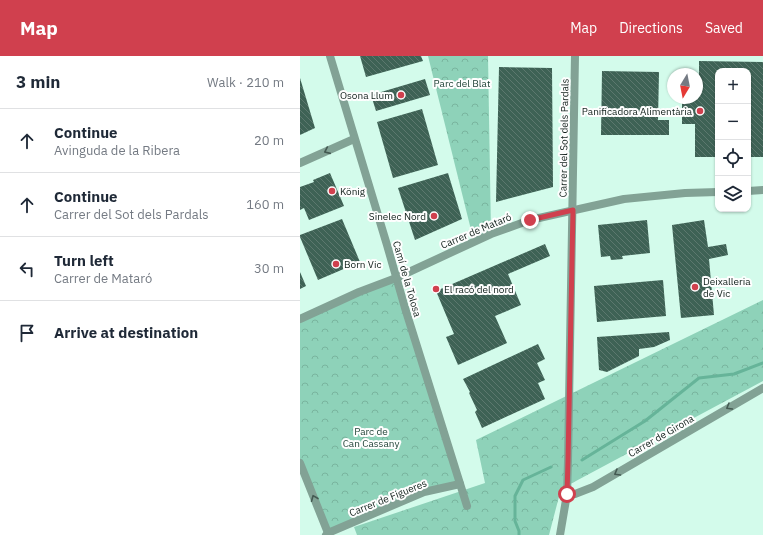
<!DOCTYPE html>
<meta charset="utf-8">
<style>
:root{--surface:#fff;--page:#f2f2f3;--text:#1f2937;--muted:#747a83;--line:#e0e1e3;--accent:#d0404e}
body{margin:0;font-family:"IBM Plex Sans",sans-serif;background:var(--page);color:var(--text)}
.controls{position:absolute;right:12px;top:12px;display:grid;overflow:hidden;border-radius:8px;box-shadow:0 1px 3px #0004}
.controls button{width:36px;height:36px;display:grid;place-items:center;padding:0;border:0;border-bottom:1px solid var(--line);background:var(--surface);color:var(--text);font:20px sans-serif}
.compass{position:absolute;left:367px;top:12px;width:36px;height:36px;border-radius:50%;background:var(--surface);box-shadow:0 1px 3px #0004;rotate:190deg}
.stop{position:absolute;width:12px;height:12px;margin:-9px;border:3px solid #d0404e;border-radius:50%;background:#fff}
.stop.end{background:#d0404e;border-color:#fff;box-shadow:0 1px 4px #0008}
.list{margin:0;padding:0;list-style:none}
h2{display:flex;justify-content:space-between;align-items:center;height:52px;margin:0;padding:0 16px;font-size:17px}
h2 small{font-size:13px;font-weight:400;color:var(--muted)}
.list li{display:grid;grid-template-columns:26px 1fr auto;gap:12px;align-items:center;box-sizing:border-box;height:64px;padding:0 16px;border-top:1px solid var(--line)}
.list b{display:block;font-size:15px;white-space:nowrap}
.list p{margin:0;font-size:13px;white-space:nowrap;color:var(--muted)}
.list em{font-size:13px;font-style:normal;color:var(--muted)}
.icon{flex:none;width:22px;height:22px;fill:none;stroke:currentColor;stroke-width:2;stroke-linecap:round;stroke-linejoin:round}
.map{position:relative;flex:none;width:463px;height:479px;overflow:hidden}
header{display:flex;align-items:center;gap:24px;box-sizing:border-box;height:56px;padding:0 20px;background:var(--accent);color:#fff}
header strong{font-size:19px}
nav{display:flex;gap:22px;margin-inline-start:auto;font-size:14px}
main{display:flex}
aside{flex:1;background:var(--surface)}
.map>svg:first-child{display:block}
.forest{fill:url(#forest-crowns)}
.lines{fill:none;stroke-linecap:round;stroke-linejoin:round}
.stream{stroke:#66b499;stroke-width:3}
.building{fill:url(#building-back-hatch)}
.street{stroke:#82a295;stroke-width:8}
.oneway{stroke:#445a52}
.route{stroke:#d0404e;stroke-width:5}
.poi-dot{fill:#d0404e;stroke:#fefefe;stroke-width:1.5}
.labels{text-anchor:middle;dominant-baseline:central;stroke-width:4;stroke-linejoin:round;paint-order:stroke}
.park-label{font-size:10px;fill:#1a3e32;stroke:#fefefe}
.poi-label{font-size:10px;fill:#11201b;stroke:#fefefe;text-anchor:start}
.street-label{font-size:10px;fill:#11201b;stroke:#fefefe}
</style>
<header>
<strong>Map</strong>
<nav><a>Map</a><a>Directions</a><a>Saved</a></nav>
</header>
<main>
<aside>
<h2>3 min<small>Walk · 210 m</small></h2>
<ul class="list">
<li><svg class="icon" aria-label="ahead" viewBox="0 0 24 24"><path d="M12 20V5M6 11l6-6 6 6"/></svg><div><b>Continue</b><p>Avinguda de la Ribera</p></div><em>20 m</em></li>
<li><svg class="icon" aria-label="ahead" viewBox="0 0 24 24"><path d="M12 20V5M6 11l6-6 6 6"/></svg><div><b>Continue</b><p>Carrer del Sot dels Pardals</p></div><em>160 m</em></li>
<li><svg class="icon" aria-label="left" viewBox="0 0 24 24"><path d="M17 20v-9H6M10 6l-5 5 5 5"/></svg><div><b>Turn left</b><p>Carrer de Mataró</p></div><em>30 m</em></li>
<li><svg class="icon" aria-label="arrive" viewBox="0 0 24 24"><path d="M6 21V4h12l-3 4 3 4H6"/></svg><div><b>Arrive at destination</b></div></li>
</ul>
</aside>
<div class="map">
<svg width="463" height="479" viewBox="0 0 463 479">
<defs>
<pattern id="forest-crowns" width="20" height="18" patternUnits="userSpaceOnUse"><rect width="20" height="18" fill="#8ed2b9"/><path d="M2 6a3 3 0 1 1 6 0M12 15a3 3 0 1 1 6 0" fill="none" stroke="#79b49e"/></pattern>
<pattern id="building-back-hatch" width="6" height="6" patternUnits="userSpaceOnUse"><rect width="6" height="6" fill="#3e6255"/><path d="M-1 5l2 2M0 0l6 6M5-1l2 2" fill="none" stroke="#5c786e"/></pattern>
</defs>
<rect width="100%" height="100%" fill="#d3fbeb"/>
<!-- forest -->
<g class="forest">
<polygon points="128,0 188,0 191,178 174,186"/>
<polygon points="96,222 160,428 124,436 28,477 0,407 0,263"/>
<polygon points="463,244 463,325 261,433 249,479 57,479 54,471 185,427 176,384"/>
</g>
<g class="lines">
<!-- stream -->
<g class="stream">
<polyline points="282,404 345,365 399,322 434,318 463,307"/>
<polyline points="219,479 219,475 215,465 215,440 223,424 251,411"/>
</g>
</g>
<!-- building -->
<g class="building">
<polygon points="60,0 121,0 123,5 66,21"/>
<polygon points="399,5 463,6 463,101 448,101 448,15 418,15 418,101 395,101 395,68 382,68 382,42 397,42 397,33 399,33"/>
<polygon points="199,11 252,12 253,131 196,146"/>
<polygon points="302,15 359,16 358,64 369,64 369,79 301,79"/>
<polygon points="0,22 15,72 0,79"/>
<polygon points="125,23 130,39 76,55 71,39"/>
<polygon points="122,53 138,109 93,122 77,66"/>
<polygon points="30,117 44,150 9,164 4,152 0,154 0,131 14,126 13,124"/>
<polygon points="148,117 162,163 115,184 98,132"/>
<polygon points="42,163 60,206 18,224 0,181 0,179"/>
<polygon points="347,164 350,197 322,200 323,203 311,204 310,200 301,201 298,169"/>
<polygon points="404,164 408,191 426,188 428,199 409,203 414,259 381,262 372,169"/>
<polygon points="245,188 250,200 208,218 221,249 195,260 207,287 158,309 146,281 154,278 136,235"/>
<polygon points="0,216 6,230 0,233"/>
<polygon points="363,224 366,260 297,266 294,230"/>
<polygon points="369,276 370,284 354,291 339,293 339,300 307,316 299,314 297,281"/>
<polygon points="238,288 245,303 237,307 245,324 238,327 245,343 182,372 175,356 177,354 169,337 170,336 163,323"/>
</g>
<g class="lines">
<!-- street -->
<g class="street">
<polyline points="30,0 87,189 105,252 167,450"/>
<polyline points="0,107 54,83"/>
<polyline points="448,135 463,134"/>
<polyline points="0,263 59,236 96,222 191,178 230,164 324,143 385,137 418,136"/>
<polyline points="0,407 28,477"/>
<polyline points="267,438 275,438 293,431 463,332"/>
<polyline points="26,479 28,477 124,436 160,428"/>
<polyline points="260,479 267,438 268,405 275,0"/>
</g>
</g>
<!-- one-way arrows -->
<defs><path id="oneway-chevron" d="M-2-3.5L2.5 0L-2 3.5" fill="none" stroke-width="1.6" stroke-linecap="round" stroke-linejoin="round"/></defs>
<g class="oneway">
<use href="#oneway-chevron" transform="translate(27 95) rotate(156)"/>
<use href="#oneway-chevron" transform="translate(429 351) rotate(150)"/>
<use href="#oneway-chevron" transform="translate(317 417) rotate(150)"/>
<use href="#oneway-chevron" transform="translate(14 442) rotate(-112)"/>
</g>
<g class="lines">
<!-- route -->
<polyline class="route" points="230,164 273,154 268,405 267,438"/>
</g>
<!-- markers -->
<g class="poi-dot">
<circle cx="101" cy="39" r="4"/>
<circle cx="400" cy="55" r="4"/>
<circle cx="32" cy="135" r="4"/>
<circle cx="134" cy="160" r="4"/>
<circle cx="36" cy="208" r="4"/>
<circle cx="395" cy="231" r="4"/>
<circle cx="136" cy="233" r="4"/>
</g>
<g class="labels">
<!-- park labels -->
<g class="park-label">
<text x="162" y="27">Parc del Blat</text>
<text x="71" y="375">Parc de<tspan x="71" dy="12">Can Cassany</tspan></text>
</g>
<!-- poi labels -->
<g class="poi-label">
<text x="93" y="39" text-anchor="end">Osona Llum</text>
<text x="392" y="55" text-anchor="end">Panificadora Alimentària</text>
<text x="40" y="135">König</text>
<text x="126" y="160" text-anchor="end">Sinelec Nord</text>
<text x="44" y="208">Born Vic</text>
<text x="403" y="225">Deixalleria<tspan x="403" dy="12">de Vic</tspan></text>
<text x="144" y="233">El racó del nord</text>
</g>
<!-- street labels -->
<g class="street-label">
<text transform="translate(264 82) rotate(-89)">Carrer del Sot dels Pardals</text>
<text transform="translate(176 175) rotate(-23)">Carrer de Mataró</text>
<text transform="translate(107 223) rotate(74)">Camí de la Tolosa</text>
<text transform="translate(361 380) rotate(-30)">Carrer de Girona</text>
<text transform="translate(88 442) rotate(-22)">Carrer de Figueres</text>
</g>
</g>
</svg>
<div class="controls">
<button>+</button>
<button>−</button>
<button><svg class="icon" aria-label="locate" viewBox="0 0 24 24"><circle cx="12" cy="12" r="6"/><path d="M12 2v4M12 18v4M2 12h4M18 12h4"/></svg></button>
<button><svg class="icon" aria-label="layers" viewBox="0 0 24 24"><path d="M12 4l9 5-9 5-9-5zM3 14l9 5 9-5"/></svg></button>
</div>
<svg class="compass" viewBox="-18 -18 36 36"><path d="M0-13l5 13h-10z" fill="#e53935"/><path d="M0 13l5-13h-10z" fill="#747a83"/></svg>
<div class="stop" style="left:267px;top:438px"></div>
<div class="stop end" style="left:230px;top:164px"></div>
</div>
</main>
